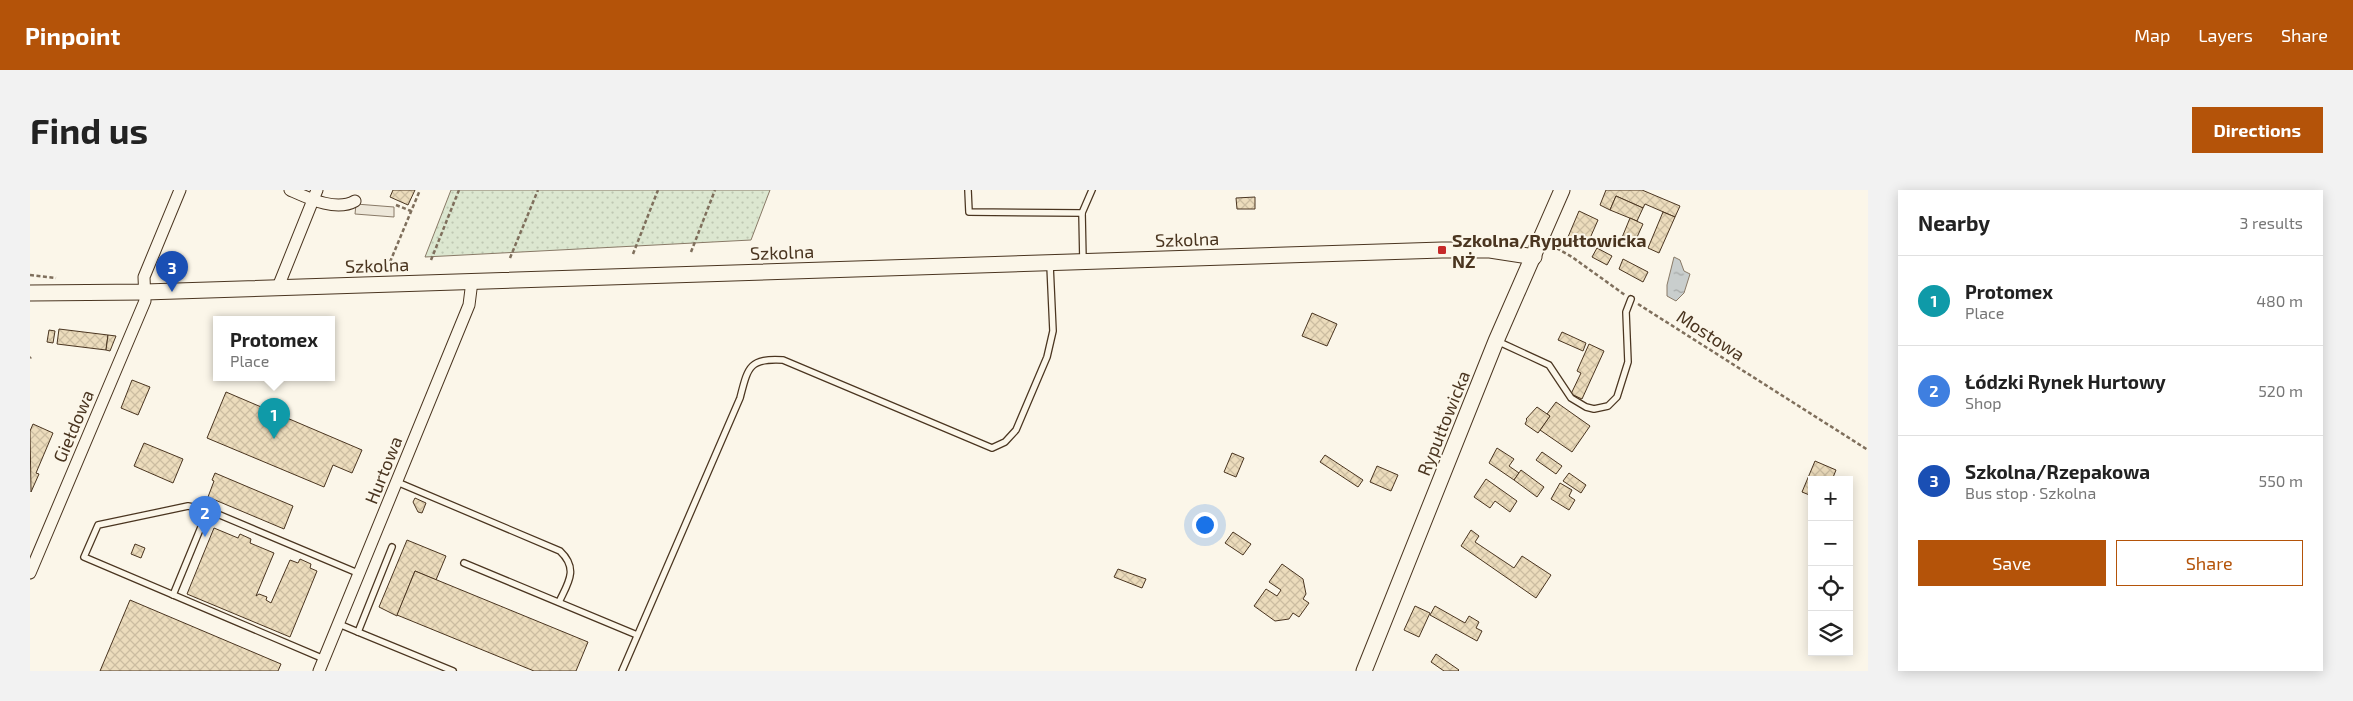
<!DOCTYPE html>
<meta charset="utf-8">
<style>
:root{--surface:#fff;--page:#f2f2f2;--text:#222;--muted:#767676;--line:#e0e0e0;--accent:#b45309}
body{margin:0;font-family:"Exo 2",sans-serif;background:var(--page);color:var(--text)}
.controls{position:absolute;right:15px;bottom:15px;display:grid;overflow:hidden;border-radius:0px;box-shadow:0 2px 12px #0003}
.controls button{width:45px;height:45px;display:grid;place-items:center;padding:0;border:0;border-bottom:1px solid var(--line);background:var(--surface);color:var(--text);font:25px sans-serif}
.you{position:absolute;left:1174px;top:334px;width:18px;height:18px;margin:-12px;border:4px solid #fff;border-radius:50%;background:#1a73e8;box-shadow:0 0 0 8px #1a73e833}
.badge{display:grid;place-items:center;width:32px;height:32px;border-radius:50%;background:var(--accent);color:#fff;font-size:16px;font-weight:700}
.pin{position:absolute;translate:-50% -41px;filter:drop-shadow(0 1px 2px #0008)}
.pin::after{content:'';position:absolute;top:26px;width:18px;height:15px;background:inherit;clip-path:polygon(0 0,100% 0,50% 100%)}
.popup{position:absolute;left:183px;top:126px;width:122px;height:65px;box-sizing:border-box;display:grid;place-content:center;border-radius:0px;background:var(--surface);filter:drop-shadow(0 1px 4px #0005);font-size:16px;white-space:nowrap;color:var(--muted)}
.popup b{font-size:19px;color:var(--text)}
.popup::after{content:'';position:absolute;left:50%;top:100%;margin-left:-10px;border:10px solid transparent;border-top-color:var(--surface)}
.list{margin:0;padding:0;list-style:none}
h2{display:flex;justify-content:space-between;align-items:center;height:65px;margin:0;padding:0 20px;font-size:21px}
h2 small{font-size:16px;font-weight:400;color:var(--muted)}
.list li{display:grid;grid-template-columns:32px 1fr auto;gap:15px;align-items:center;box-sizing:border-box;height:90px;padding:0 20px;border-top:1px solid var(--line)}
.list b{display:block;font-size:19px;white-space:nowrap}
.list p{margin:0;font-size:16px;white-space:nowrap;color:var(--muted)}
.list em{font-size:16px;font-style:normal;color:var(--muted)}
.actions{display:flex;gap:10px;padding:15px 20px}
.actions a{flex:1;padding:11px 0;border:1px solid var(--accent);border-radius:0px;text-align:center;font-size:18px;color:var(--accent)}
.actions .main{background:var(--accent);color:#fff}
.icon{flex:none;width:28px;height:28px;fill:none;stroke:currentColor;stroke-width:2;stroke-linecap:round;stroke-linejoin:round}
.map{position:relative;flex:none;width:1838px;height:481px;overflow:hidden;border-radius:0px}
header{display:flex;align-items:center;gap:30px;box-sizing:border-box;height:70px;padding:0 25px;background:var(--accent);color:#fff}
header strong{font-size:24px}
nav{display:flex;gap:28px;margin-inline-start:auto;font-size:18px}
.intro{display:flex;align-items:center;justify-content:space-between;box-sizing:border-box;height:120px;padding:0 30px}
h1{margin:0;font-size:35px}
.button{padding:12px 22px;border-radius:0px;background:var(--accent);color:#fff;font-size:18px;font-weight:700}
main{display:flex;gap:30px;padding:0 30px}
aside{flex:1;background:var(--surface);border-radius:0px;box-shadow:0 2px 12px #0003}
.map>svg:first-child{display:block}
.garden{fill:url(#garden-dots);stroke:#887966}
.parking{fill:#ede7d9;stroke:#887966}
.water{fill:url(#water-ripples);stroke:#887966}
.building{fill:url(#building-cross-hatch);stroke:#4a3520}
.lines{fill:none;stroke-linecap:round;stroke-linejoin:round}
.service-casing{stroke:#4a3520;stroke-width:8}
.minor-casing{stroke:#4a3520;stroke-width:13}
.tertiary-casing{stroke:#4a3520;stroke-width:17}
.path{stroke:#7f6f5c;stroke-width:2.5;stroke-dasharray:4 2.5;stroke-linecap:butt}
.service{stroke:#fbf6e9;stroke-width:5.5}
.minor{stroke:#fbf6e9;stroke-width:11}
.tertiary{stroke:#fbf6e9;stroke-width:15}
.poi-dot{fill:#c62828;stroke:#fbf6e9;stroke-width:2}
.labels{text-anchor:middle;dominant-baseline:central;stroke-width:4;stroke-linejoin:round;paint-order:stroke}
.street-label{font-size:18px;fill:#4a3520;stroke:#fbf6e9}
.poi-label{font-size:18px;font-weight:bold;fill:#4a3520;stroke:#fbf6e9;text-anchor:start}
</style>
<header>
<strong>Pinpoint</strong>
<nav><a>Map</a><a>Layers</a><a>Share</a></nav>
</header>
<div class="intro"><h1>Find us</h1><a class="button">Directions</a></div>
<main>
<div class="map">
<svg width="1838" height="481" viewBox="0 0 1838 481">
<defs>
<pattern id="garden-dots" width="8" height="8" patternUnits="userSpaceOnUse" patternTransform="scale(1.25)"><rect width="8" height="8" fill="#dce7d0"/><path d="M2 2h.1M6 6h.1" fill="none" stroke="#bec7b2" stroke-width="1.8" stroke-linecap="round"/></pattern>
<pattern id="water-ripples" width="26" height="14" patternUnits="userSpaceOnUse" patternTransform="scale(1.25)"><rect width="26" height="14" fill="#c9cecd"/><path d="M2 4q2-2 4 0t4 0M15 11q2-2 4 0t4 0" fill="none" stroke="#a5a8a6"/></pattern>
<pattern id="building-cross-hatch" width="8" height="8" patternUnits="userSpaceOnUse" patternTransform="scale(1.25)"><rect width="8" height="8" fill="#ecdcbc"/><path d="M0 0l8 8M0 8l8-8" fill="none" stroke="#ccbda1"/></pattern>
</defs>
<rect width="100%" height="100%" fill="#fbf6e9"/>
<!-- garden -->
<polygon class="garden" points="421,0 740,0 721,50 395,67"/>
<!-- parking -->
<polygon class="parking" points="326,14 364,17 364,27 325,24"/>
<!-- water -->
<polygon class="water" points="1644,67 1650,70 1654,81 1660,84 1654,103 1646,111 1637,106 1637,95"/>
<!-- building -->
<g class="building">
<polygon points="363,0 385,0 378,15 360,7"/>
<polygon points="1576,0 1612,0 1650,16 1645,27 1615,14 1613,18 1586,6 1580,20 1570,15"/>
<polygon points="1586,6 1613,18 1607,31 1580,20"/>
<polygon points="1225,7 1225,19 1207,19 1206,8"/>
<polygon points="1549,21 1568,30 1557,55 1538,47"/>
<polygon points="1633,22 1645,27 1629,63 1618,58"/>
<polygon points="1600,28 1613,34 1603,56 1591,50"/>
<polygon points="1567,58 1582,66 1577,75 1562,67"/>
<polygon points="1593,69 1618,82 1613,92 1589,79"/>
<polygon points="1282,123 1307,134 1297,156 1272,146"/>
<polygon points="29,139 78,145 76,160 27,154"/>
<polygon points="19,140 25,141 23,153 17,152"/>
<polygon points="1532,142 1556,153 1553,161 1528,150"/>
<polygon points="78,145 86,146 80,161 76,160"/>
<polygon points="1559,154 1574,161 1552,209 1541,204 1551,183 1547,181"/>
<polygon points="102,190 120,197 108,225 91,218"/>
<polygon points="196,202 332,260 322,283 303,275 294,297 177,248"/>
<polygon points="1526,212 1560,236 1542,262 1510,240 1520,226 1517,224"/>
<polygon points="1507,217 1520,226 1508,243 1495,234 1497,230 1496,229"/>
<polygon points="3,234 23,243 6,283 9,284 1,302 0,241"/>
<polygon points="114,253 153,269 143,293 104,276"/>
<polygon points="1467,258 1484,269 1479,276 1489,283 1484,290 1459,273"/>
<polygon points="1512,262 1532,276 1526,284 1506,270"/>
<polygon points="1202,263 1214,268 1206,287 1194,282"/>
<polygon points="1295,265 1333,290 1328,297 1290,272"/>
<polygon points="1785,271 1806,280 1802,290 1782,290 1782,306 1772,302"/>
<polygon points="1347,276 1368,285 1361,301 1340,292"/>
<polygon points="1491,280 1514,297 1507,307 1484,290"/>
<polygon points="185,283 263,316 254,339 178,307 184,291 182,290"/>
<polygon points="1539,283 1556,295 1551,303 1533,291"/>
<polygon points="1456,289 1487,311 1480,322 1465,311 1460,318 1444,307"/>
<polygon points="1530,293 1542,300 1539,306 1545,310 1539,320 1521,309"/>
<polygon points="385,308 396,313 392,323 388,322 383,312"/>
<polygon points="184,338 208,348 210,344 221,349 220,353 244,363 226,406 229,404 237,407 236,410 241,413 260,370 268,373 270,369 281,374 280,378 287,381 260,447 157,404"/>
<polygon points="1441,340 1449,346 1445,352 1484,378 1492,366 1521,385 1506,408 1431,356"/>
<polygon points="1203,342 1221,354 1213,365 1195,353"/>
<polygon points="377,350 416,366 406,390 385,381 367,426 349,417"/>
<polygon points="105,354 115,358 111,368 101,364"/>
<polygon points="1252,374 1273,389 1276,404 1273,409 1279,413 1269,427 1263,423 1259,429 1245,431 1224,416 1236,399 1247,406 1251,400 1239,392"/>
<polygon points="1088,379 1116,389 1112,398 1084,387"/>
<polygon points="385,381 558,452 546,481 504,481 367,425"/>
<polygon points="100,410 251,474 248,481 70,481"/>
<polygon points="1385,416 1400,423 1389,447 1374,440"/>
<polygon points="1405,416 1435,433 1439,426 1449,432 1446,438 1452,441 1447,451 1400,425"/>
<polygon points="1406,464 1429,480 1428,481 1414,481 1401,472"/>
</g>
<g class="lines">
<defs>
<g id="service">
<polyline points="938,0 939,22 1052,23"/>
<polyline points="1053,71 1052,23 1062,0"/>
<polyline points="1467,151 1519,175 1541,208 1556,217 1564,219 1578,216 1587,207 1598,172 1596,122 1601,109"/>
<path d="M 367,292 L 530,361 C 549,379 538,393 529,412"/>
<polyline points="434,373 607,445"/>
<polyline points="143,405 178,320"/>
<polyline points="309,434 328,442 362,357"/>
<polyline points="328,442 423,481"/>
<polyline points="294,469 54,367 68,335 158,316 178,320 330,384"/>
<path d="M 592,481 L 710,208 C 718,177 719,168 753,170 L 962,258 L 975,252 L 986,240 L 1017,167 L 1023,141 L 1020,75"/>
</g>
<g id="minor">
<path d="M 260,0 C 278,8 306,22 325,11"/>
<polyline points="248,97 287,0"/>
<polyline points="0,383 115,111 114,87 150,0"/>
<polyline points="289,481 439,115 442,91"/>
</g>
<g id="tertiary">
<polyline points="0,103 115,102 1412,60 1460,60 1504,67"/>
<polyline points="1334,481 1466,151 1532,0"/>
</g>
</defs>
<!-- service casing -->
<use href="#service" class="service-casing"/>
<!-- minor casing -->
<use href="#minor" class="minor-casing"/>
<!-- tertiary casing -->
<use href="#tertiary" class="tertiary-casing"/>
<!-- path -->
<g class="path">
<polyline points="366,15 381,21"/>
<polyline points="1521,55 1542,67 1595,105"/>
<polyline points="661,62 685,0"/>
<polyline points="603,64 628,0"/>
<polyline points="480,68 508,0"/>
<polyline points="401,70 429,0"/>
<polyline points="360,72 390,0"/>
<polyline points="0,85 26,88"/>
<polyline points="1608,114 1838,260"/>
<polyline points="0,168 1,167"/>
</g>
<!-- service -->
<use href="#service" class="service"/>
<!-- minor -->
<use href="#minor" class="minor"/>
<!-- tertiary -->
<use href="#tertiary" class="tertiary"/>
</g>
<!-- markers -->
<rect class="poi-dot" x="1407" y="55" width="10" height="10" rx="2.5"/>
<g class="labels">
<!-- street labels -->
<g class="street-label">
<text transform="translate(1157 49) rotate(-2)">Szkolna</text>
<text transform="translate(752 62) rotate(-2)">Szkolna</text>
<text transform="translate(347 75) rotate(-2)">Szkolna</text>
<text transform="translate(1681 145) rotate(33)">Mostowa</text>
<text transform="translate(1413 233) rotate(-68)">Rypułtowicka</text>
<text transform="translate(43 236) rotate(-67)">Giełdowa</text>
<text transform="translate(353 280) rotate(-68)">Hurtowa</text>
</g>
<!-- poi labels -->
<g class="poi-label">
<text x="1422" y="50">Szkolna/Rypułtowicka<tspan x="1422" dy="21">NŻ</tspan></text>
</g>
</g>
</svg>
<div class="controls">
<button>+</button>
<button>−</button>
<button><svg class="icon" aria-label="locate" viewBox="0 0 24 24"><circle cx="12" cy="12" r="6"/><path d="M12 2v4M12 18v4M2 12h4M18 12h4"/></svg></button>
<button><svg class="icon" aria-label="layers" viewBox="0 0 24 24"><path d="M12 4l9 5-9 5-9-5zM3 14l9 5 9-5"/></svg></button>
</div>
<div class="you"></div>
<div class="pin badge" style="left:244px;top:249px;background:#0f9aa8">1</div>
<div class="popup"><b>Protomex</b>Place</div>
<div class="pin badge" style="left:175px;top:347px;background:#3f7fe0">2</div>
<div class="pin badge" style="left:142px;top:102px;background:#1a4fb4">3</div>
</div>
<aside>
<h2>Nearby<small>3 results</small></h2>
<ul class="list">
<li><span class="badge" style="background:#0f9aa8">1</span><div><b>Protomex</b><p>Place</p></div><em>480 m</em></li>
<li><span class="badge" style="background:#3f7fe0">2</span><div><b>Łódzki Rynek Hurtowy</b><p>Shop</p></div><em>520 m</em></li>
<li><span class="badge" style="background:#1a4fb4">3</span><div><b>Szkolna/Rzepakowa</b><p>Bus stop · Szkolna</p></div><em>550 m</em></li>
</ul>
<div class="actions"><a class="main">Save</a><a>Share</a></div>
</aside>
</main>
